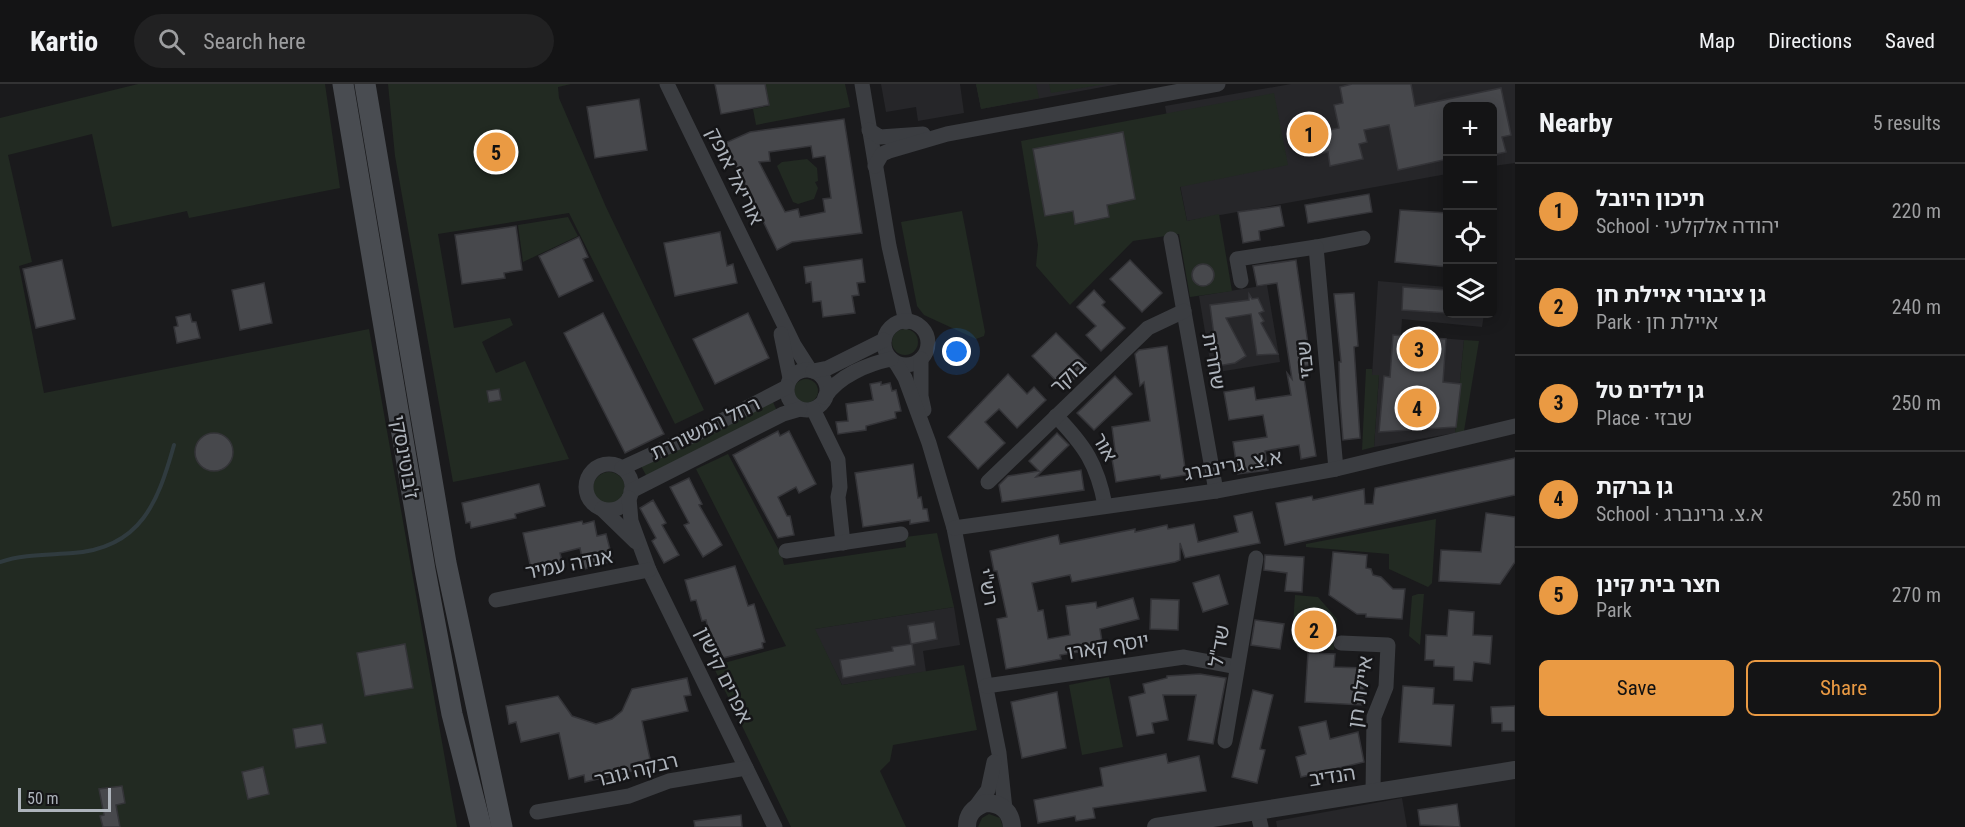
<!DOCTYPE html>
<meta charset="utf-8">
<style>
:root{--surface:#141415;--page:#212122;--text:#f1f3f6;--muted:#9d9ea0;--line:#333334;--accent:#ea9a43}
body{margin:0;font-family:"Roboto Condensed","Noto Sans Hebrew",sans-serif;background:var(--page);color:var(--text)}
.controls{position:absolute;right:18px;top:18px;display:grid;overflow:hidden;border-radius:9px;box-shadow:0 3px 15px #0003}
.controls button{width:54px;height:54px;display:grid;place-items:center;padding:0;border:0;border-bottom:2px solid var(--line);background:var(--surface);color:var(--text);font:30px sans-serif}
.scale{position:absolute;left:18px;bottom:15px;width:93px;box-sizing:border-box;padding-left:6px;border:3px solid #adb3bb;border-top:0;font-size:16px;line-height:21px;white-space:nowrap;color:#adb3bb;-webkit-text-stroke:4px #151517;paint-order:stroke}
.you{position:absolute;left:957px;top:268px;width:21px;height:21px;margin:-15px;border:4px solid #fff;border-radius:50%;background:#1a73e8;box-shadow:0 0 0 9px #1a73e833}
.badge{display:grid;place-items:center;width:39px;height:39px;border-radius:50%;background:var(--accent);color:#111;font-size:20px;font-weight:700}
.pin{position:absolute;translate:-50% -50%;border:3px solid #fff;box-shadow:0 2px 6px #0006}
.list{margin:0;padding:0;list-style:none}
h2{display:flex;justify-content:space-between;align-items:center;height:78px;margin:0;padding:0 24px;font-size:26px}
h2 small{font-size:20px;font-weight:400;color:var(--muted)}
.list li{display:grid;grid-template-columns:39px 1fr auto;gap:18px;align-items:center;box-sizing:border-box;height:96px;padding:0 24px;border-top:2px solid var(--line)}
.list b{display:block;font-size:22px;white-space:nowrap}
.list p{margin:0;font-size:20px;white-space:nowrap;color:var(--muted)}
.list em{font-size:20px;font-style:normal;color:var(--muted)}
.actions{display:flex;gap:12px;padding:18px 24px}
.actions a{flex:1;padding:14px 0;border:2px solid var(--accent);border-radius:9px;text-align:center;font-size:21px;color:var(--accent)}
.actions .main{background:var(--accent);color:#111}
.icon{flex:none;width:33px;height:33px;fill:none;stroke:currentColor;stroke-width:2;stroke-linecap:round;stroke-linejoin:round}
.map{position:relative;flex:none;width:1515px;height:743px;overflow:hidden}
header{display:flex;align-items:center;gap:36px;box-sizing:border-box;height:84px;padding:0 30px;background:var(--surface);border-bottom:2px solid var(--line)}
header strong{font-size:28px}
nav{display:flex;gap:33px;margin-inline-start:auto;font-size:21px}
.search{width:420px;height:54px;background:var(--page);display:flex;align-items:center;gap:15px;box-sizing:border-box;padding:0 21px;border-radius:33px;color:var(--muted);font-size:22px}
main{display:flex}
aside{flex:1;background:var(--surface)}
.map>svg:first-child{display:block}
.built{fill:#262629}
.green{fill:#222a22}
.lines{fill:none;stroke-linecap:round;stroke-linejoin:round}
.stream{stroke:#303b3f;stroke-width:4}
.building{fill:#47484c;stroke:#343438;stroke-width:1.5;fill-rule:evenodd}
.minor{stroke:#3b3d41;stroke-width:15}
.tertiary{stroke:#3b3d41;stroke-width:18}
.secondary{stroke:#494c51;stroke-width:21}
.labels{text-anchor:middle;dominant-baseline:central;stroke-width:5;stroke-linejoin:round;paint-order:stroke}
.street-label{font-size:20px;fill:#adb3bb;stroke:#151517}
</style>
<header>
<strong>Kartio</strong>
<div class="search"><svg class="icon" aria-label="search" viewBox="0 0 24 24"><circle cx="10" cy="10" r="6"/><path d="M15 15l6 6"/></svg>Search here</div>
<nav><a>Map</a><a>Directions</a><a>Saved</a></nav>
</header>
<main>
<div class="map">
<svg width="1515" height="743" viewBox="0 0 1515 743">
<rect width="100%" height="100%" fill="#1a1a1c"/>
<!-- built -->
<g class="built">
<polygon points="881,0 960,0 964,29 918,37 916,23 886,28"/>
<polygon points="976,0 1119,0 981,25"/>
<polygon points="1291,0 1515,0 1515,79 1493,82 1492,22 1448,22 1447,90 1187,137 1165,22"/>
<polygon points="1378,197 1447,203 1448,230 1484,230 1482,243 1402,235 1401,251 1464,256 1455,349 1374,363 1379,292 1372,291"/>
<polygon points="1267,201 1280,278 1212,289 1199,212"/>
<polygon points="954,523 960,561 923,567 926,588 842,601 814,545"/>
<polygon points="1402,714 1407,743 1277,743 1276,737"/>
</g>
<!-- green -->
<g class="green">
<polygon points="138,0 325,0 340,104 189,134 187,127 112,143 92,50 8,71 32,178 19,182 44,309 369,245 457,743 0,743 0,34"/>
<polygon points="388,0 571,0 558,3 559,14 606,123 704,326 675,340 569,129 438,150 454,244 510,234 513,241 482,258 496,289 525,277 569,375 453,398 395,72"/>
<polygon points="765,0 845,0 850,23 756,41 753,25 769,22"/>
<polygon points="976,0 1036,0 1039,14 981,25"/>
<polygon points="1049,0 1106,0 1051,9"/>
<polygon points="1274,9 1288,81 1180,103 1187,137 1219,130 1232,207 1190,213 1179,150 1133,157 1070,221 1036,182 1038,161 1021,57"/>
<polygon points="807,75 817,84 818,97 815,98 818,104 814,115 798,120 793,118 777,82 782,78"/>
<polygon points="962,127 985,248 984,252 976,255 924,231 917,222 901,138"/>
<polygon points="568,133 578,152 523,178 518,141"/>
<circle cx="905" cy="258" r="13"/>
<polygon points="1464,256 1479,257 1464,347 1455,349"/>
<polygon points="1366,285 1372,285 1372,291 1379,291 1374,363 1362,366"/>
<circle cx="806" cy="307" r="12"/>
<polygon points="772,316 777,327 647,393 641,382"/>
<polygon points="728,370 782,472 784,481 906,463 905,453 937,449 954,523 815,545 842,601 964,581 977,646 893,661 890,677 880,687 906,743 791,743 713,582 786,562 696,385"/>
<circle cx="609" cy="404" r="16"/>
<polygon points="1436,435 1432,499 1428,503 1389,485 1389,470 1306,463 1306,460"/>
<polygon points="1418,510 1424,510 1420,561 1409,552 1412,512"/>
<polygon points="1295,511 1318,513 1337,535 1334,566 1298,564 1292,556"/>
<polygon points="1109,593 1123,663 1082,671 1069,601"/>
<polygon points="989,730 1000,734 1003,743 978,743 982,734"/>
</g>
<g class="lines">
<!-- stream -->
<path class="stream" d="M 0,478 C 23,470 50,471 73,469 C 141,464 158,418 174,361"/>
</g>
<!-- building -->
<g class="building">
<polygon points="715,0 765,0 769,21 721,30"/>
<polygon points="1352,0 1411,0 1415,22 1501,4 1511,51 1502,53 1506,68 1492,71 1492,22 1448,22 1448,75 1398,86 1389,41 1364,46 1367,58 1359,60 1363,75 1330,82 1328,68 1310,72 1305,51 1339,44 1334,21 1343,19 1340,3"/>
<polygon points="639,15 647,66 595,74 587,23"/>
<path d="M 844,35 L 862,149 L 792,158 L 777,166 L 725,59 L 750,48 ZM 811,62 L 813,74 L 825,72 L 831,114 L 823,115 L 825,128 L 800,133 L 798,125 L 785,128 L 759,78 L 770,77 L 769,68 Z"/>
<polygon points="1123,48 1135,115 1107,121 1109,133 1075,140 1073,127 1045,132 1033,65"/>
<polygon points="1369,110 1372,128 1308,139 1305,121"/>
<polygon points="1280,122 1284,142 1259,147 1260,156 1243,159 1238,128"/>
<polygon points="1400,126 1448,129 1448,183 1395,178"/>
<polygon points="516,142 522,186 504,189 505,194 462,200 455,151"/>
<polygon points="720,148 727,182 733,180 737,199 675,212 664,159"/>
<polygon points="579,153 588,173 583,175 593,197 559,213 539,172"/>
<polygon points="862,175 865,198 857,199 859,211 852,212 855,229 823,233 821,217 813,218 811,198 806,199 804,183"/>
<polygon points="62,176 75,235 36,244 23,185"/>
<polygon points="1130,176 1162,209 1142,228 1110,195"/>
<polygon points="1296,176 1311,281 1302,282 1316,372 1301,375 1299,361 1265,367 1268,386 1238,390 1233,358 1267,353 1263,331 1229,336 1224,308 1254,303 1256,316 1291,311 1287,289 1292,295 1277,199 1257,202 1253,182"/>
<circle cx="1203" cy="191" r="11"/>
<polygon points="264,199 272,239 240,246 232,206"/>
<polygon points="1403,203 1448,206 1448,229 1402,226"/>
<polygon points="1094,206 1105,218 1102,221 1125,244 1101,267 1086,251 1096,242 1077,223"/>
<polygon points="1354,209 1358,262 1354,263 1360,354 1343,356 1340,316 1339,278 1341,278 1334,210"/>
<polygon points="1249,210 1252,215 1258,214 1264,227 1259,229 1264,237 1261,239 1278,270 1257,271 1251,230 1226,234 1246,272 1235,279 1218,282 1210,221 1249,216"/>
<polygon points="603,229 664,350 625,369 564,249"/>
<polygon points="748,229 769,274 715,300 693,255"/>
<polygon points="190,230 192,238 196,238 200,254 177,259 174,243 178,242 176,233"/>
<polygon points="1056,249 1088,281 1064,305 1032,272"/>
<polygon points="1393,251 1446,255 1443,298 1461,300 1456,343 1379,348 1384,292 1390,293"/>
<polygon points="1167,262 1186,391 1161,395 1160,391 1116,398 1112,375 1116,374 1112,343 1150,337 1144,298 1140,302 1135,270 1139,266"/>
<polygon points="1008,290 1027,310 1034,303 1046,316 1017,344 999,325 985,338 1005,359 978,385 948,353"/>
<polygon points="1115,292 1132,310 1094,346 1077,329"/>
<polygon points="881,298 881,301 890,299 892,307 896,306 901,327 895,328 896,334 866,342 866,346 838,350 836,338 848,337 846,320 873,316 870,300"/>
<polygon points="499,305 501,316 489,318 487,307"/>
<polygon points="778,347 780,352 789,347 816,400 799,409 796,403 778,413 787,432 790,432 794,451 778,454 733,371"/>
<polygon points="1057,349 1069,361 1036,393 1081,386 1084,406 1002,418 999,401 1008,392 1039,387 1029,377"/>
<circle cx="214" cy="368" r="19"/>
<polygon points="1515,374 1515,411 1285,461 1276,419 1312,412 1313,416 1364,405 1365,420 1373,420 1375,404"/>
<polygon points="913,380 918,414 921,413 923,425 927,425 929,437 910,440 910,436 863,443 855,389"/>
<polygon points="689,394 702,420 699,421 722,461 703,473 684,441 689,439 670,403"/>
<polygon points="539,400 545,422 515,430 516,434 471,444 470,438 466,439 462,419"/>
<polygon points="653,416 666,439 662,441 679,471 664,479 652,457 656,454 640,424"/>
<polygon points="1252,428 1260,459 1185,474 1180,459 1180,476 1175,478 1072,498 1070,491 1032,499 1038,527 1043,526 1048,555 1070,551 1066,522 1096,518 1097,524 1133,514 1139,535 1100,545 1103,564 1060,571 1061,575 1006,585 997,535 1007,533 997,487 994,487 990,467 1058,451 1060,460 1135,445 1135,448 1167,441 1168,445 1194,440 1198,458 1238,448 1234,432"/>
<polygon points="1486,429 1515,433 1515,478 1500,500 1439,497 1441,466 1481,468"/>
<polygon points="582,437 583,440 594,437 597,452 606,450 613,477 584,485 580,464 560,469 563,482 532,489 523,449"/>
<polygon points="1333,468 1367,471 1366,484 1371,485 1373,491 1381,493 1393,505 1405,505 1402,535 1366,533 1366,530 1357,530 1329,511"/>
<polygon points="1265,471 1304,473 1302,508 1285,507 1287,489 1264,486"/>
<polygon points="735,482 748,522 754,520 765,558 762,559 763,564 719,575 716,565 713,566 706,536 702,537 696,516 691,517 685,496"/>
<polygon points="1219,491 1228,520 1203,528 1193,499"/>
<polygon points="1151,515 1179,516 1178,546 1150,545"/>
<polygon points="1449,526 1474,528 1473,551 1492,552 1490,580 1474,578 1472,597 1454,596 1454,583 1434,582 1434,576 1425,576 1426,551 1447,552"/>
<polygon points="1255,536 1284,540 1280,565 1251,561"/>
<polygon points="934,538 937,555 911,560 908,542"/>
<polygon points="405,560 413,604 365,612 357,569"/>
<polygon points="912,560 915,581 843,594 840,576 893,567 892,563"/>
<polygon points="1308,569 1335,570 1334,583 1365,584 1363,621 1305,618"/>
<polygon points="1200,590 1226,594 1213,660 1188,656 1196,611 1163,611 1168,636 1152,639 1154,649 1137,652 1129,613 1145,609 1143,600 1167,594 1167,592"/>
<polygon points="687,594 691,611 684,612 688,627 642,637 650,675 631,680 632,687 585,698 584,691 569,695 559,649 521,658 516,638 509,640 506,622 558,612 572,632 596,640 612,635 622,627 632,605"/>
<polygon points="1403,602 1434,604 1433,620 1454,621 1451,662 1399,658"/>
<polygon points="1253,606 1273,611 1260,665 1265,666 1257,699 1232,693"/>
<polygon points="1057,608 1066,664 1022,674 1011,618"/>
<polygon points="1515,622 1515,647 1502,647 1502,639 1492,639 1491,623"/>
<polygon points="1326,637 1330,655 1358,648 1364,678 1301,693 1296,673 1306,670 1299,643"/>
<polygon points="322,640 326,659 296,664 293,645"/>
<polygon points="1166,670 1168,679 1199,672 1206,707 1093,724 1095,734 1076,737 1075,732 1038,739 1034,716 1103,702 1100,684"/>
<polygon points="263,683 269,710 248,715 242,688"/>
<polygon points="122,702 125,719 116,721 120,743 103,743 100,732 104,731 99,705"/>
<polygon points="1457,720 1460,743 1420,741 1418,726"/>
<polygon points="741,731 742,743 695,743 694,737"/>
</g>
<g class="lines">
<!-- minor -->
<g class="minor">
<polyline points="667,0 794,261 810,286"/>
<polyline points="862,0 889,162 906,238"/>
<polyline points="869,46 880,53 923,50"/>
<polyline points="875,82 882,70 889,67 947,50 1218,0"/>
<polyline points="1171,155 1216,407"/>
<polyline points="1316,163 1363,154"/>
<polyline points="1241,197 1237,175 1316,163 1336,385"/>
<circle cx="906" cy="259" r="22"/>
<polyline points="781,250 790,294"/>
<polyline points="921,275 921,312 924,326"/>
<polyline points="896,279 905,294 929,359 954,444 999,669 1005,725"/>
<circle cx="807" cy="306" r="20"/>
<polyline points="813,287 828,284 884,256"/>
<path d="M 825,313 C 838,292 868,280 891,275"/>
<polyline points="813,325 838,376 840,403 838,413 843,459"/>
<path d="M 1056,332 C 1085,362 1097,380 1105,421"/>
<circle cx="609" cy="403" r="23"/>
<polyline points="622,384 698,349 787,303"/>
<polyline points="988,398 1148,244 1184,227"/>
<polyline points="631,407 783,330 800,325"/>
<polyline points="629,414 631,437 649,486 775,743"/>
<polyline points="602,425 636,458"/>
<polyline points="954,444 1216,407 1336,385 1515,342"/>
<polyline points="786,467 901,450"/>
<polyline points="496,516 649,486"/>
<polyline points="1341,559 1388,561 1386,603 1374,633 1373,709"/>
<polyline points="986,602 1184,573 1237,583"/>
<polyline points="1225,657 1256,474"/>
<polyline points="974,725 988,706 994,678"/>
<polyline points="1257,726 1261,743"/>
<polyline points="537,728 629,712 669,697 746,684"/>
</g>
<!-- tertiary -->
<g class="tertiary">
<path d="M 967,743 C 967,730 974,723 986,719 C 1002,719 1011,728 1012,743"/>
<polyline points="1156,743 1515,686"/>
</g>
<!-- secondary -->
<g class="secondary">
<polyline points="343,0 425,486 452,630 481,743"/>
<polyline points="365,0 446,479 502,743"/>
</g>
</g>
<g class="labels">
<!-- street labels -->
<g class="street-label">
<text transform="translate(735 92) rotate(64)">אוריאל אופק</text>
<text transform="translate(1305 276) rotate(-95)">שבזי</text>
<text transform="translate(1214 277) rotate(80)">שחרית</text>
<text transform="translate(1068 292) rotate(-44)">בוקר</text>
<text transform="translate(705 344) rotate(-26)">רחל המשוררת</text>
<text transform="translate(1105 363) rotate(60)">אור</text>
<text transform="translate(405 373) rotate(80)">ז'בוטינסקי</text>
<text transform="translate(1233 381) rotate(-10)">א.צ. גרינברג</text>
<text transform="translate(569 480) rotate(-11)">אנדה עמיר</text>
<text transform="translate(988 503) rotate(78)">רש"י</text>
<text transform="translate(1108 562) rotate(-9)">יוסף קארו</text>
<text transform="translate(1219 562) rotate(-80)">שד"ל</text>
<text transform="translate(724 591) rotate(64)">אפרים קישון</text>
<text transform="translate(1360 608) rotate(-81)">איילת חן</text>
<text transform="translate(636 686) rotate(-14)">רבקה גובר</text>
<text transform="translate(1332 692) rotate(-9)">הנדיב</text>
</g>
</g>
</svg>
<div class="controls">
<button>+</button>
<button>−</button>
<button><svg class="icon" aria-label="locate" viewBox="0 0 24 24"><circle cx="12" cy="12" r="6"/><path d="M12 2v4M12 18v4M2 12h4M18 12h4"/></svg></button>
<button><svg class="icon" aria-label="layers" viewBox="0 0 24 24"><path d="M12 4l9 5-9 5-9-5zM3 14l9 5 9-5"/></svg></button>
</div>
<div class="scale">50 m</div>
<div class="you"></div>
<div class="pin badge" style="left:1309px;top:50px">1</div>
<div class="pin badge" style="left:1314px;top:546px">2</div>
<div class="pin badge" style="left:1419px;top:265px">3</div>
<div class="pin badge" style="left:1417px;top:324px">4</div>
<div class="pin badge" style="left:496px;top:68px">5</div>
</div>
<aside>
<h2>Nearby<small>5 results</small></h2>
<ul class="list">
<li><span class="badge">1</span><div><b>תיכון היובל</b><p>School · יהודה אלקלעי</p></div><em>220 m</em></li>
<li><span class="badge">2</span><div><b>גן ציבורי איילת חן</b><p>Park · איילת חן</p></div><em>240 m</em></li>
<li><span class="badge">3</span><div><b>גן ילדים טל</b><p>Place · שבזי</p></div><em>250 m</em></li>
<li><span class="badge">4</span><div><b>גן ברקת</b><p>School · א.צ. גרינברג</p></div><em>250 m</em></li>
<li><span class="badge">5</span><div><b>חצר בית קינן</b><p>Park</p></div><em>270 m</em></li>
</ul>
<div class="actions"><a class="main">Save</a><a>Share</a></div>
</aside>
</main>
